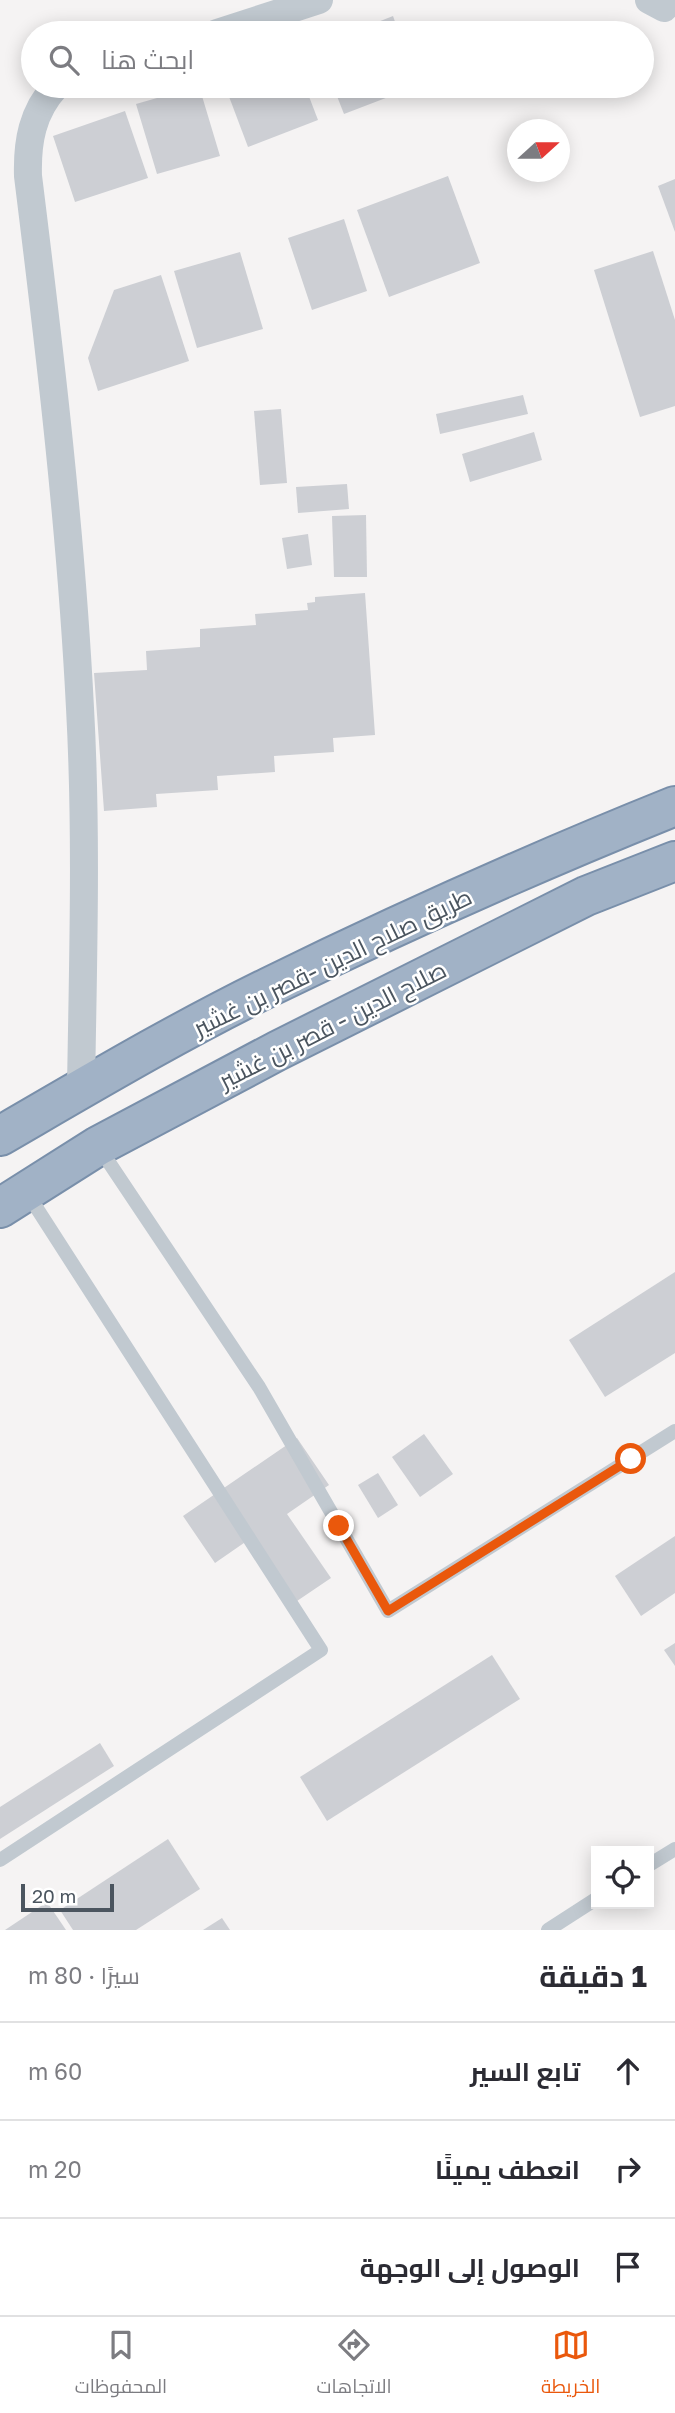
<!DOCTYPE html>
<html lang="ar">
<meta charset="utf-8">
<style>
:root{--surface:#fff;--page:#f2f2f3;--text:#2b2b33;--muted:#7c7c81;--line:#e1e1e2;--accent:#ea580c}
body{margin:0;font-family:"Golos Text",Cairo,sans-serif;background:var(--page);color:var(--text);direction:rtl}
.controls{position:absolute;right:21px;bottom:21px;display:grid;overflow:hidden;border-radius:0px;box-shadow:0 4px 18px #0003}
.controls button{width:63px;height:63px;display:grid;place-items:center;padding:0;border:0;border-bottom:2px solid var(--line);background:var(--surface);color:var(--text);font:35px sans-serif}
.compass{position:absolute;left:507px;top:119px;width:63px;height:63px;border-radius:50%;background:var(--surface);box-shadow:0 4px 18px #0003;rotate:69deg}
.scale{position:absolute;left:21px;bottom:18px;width:93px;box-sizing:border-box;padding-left:7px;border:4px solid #4b555f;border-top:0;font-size:19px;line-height:24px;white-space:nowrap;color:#4b555f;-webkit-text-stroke:5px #fff;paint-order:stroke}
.stop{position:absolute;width:21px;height:21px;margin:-16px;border:5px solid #ea580c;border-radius:50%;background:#fff}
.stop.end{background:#ea580c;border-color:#fff;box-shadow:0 2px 7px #0008}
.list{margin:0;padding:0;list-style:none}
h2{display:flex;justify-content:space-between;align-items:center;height:91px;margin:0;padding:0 28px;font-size:30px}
h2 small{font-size:23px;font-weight:400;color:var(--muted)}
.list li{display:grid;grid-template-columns:46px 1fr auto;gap:21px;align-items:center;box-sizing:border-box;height:98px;padding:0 28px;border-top:2px solid var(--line)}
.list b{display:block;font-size:26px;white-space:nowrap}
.list em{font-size:23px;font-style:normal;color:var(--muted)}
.icon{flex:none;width:38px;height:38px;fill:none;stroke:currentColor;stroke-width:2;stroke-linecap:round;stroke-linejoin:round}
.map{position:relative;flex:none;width:675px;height:1930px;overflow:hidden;direction:ltr}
.search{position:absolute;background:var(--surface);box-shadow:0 4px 18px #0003;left:21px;right:21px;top:21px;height:77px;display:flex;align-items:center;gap:18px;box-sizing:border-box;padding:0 24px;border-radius:38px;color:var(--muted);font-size:26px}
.sheet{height:385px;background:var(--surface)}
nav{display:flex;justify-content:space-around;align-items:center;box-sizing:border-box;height:98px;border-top:2px solid var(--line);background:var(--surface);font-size:19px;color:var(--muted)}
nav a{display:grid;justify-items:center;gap:4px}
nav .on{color:var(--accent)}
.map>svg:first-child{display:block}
.building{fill:#cdcfd4}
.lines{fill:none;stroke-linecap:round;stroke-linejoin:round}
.trunk-casing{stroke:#798faa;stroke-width:42}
.service{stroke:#c1c9d0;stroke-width:14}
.minor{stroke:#c1c9d0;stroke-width:28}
.trunk{stroke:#a1b2c6;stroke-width:38}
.route{stroke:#ea580c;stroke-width:9}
.labels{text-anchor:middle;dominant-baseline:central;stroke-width:5;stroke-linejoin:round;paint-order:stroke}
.street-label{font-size:24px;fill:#4b555f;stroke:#fff}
</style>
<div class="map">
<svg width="675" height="1930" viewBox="0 0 675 1930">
<rect width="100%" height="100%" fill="#f5f3f3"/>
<!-- building -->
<g class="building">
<polygon points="393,16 399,33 350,33"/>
<polygon points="199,86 220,156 157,174 136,104"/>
<polygon points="225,86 305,86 318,120 248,147"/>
<polygon points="333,86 417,86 344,114"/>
<polygon points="125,111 148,178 75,202 53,136"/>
<polygon points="448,176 480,263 389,297 357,210"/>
<polygon points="675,179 675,232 658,186"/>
<polygon points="344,219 367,291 312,310 288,238"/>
<polygon points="653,251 675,320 675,406 640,417 594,270"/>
<polygon points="240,252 263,329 197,348 174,271"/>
<polygon points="161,275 189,361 98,391 88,358 114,290"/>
<polygon points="523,395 528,414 440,434 436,414"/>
<polygon points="281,409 287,483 260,485 254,411"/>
<polygon points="534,432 542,460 470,482 462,454"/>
<polygon points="347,484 349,509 298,513 296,487"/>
<polygon points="366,515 367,577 334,577 332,516"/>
<polygon points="308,534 312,565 287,569 282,538"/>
<polygon points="365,593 375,735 333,738 334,752 274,756 275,772 217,776 218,790 156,794 157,807 104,811 94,673 147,670 146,651 200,647 200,629 256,625 255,614 308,610 307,603 315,602 315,597"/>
<polygon points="675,1272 675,1353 605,1397 569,1340"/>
<polygon points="424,1434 453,1474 420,1497 392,1457"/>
<polygon points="297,1438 329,1485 287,1514 331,1578 297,1601 254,1536 215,1563 183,1516"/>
<polygon points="378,1473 398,1505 378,1518 358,1485"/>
<polygon points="675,1536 675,1593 641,1616 615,1576"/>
<polygon points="675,1643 675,1666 664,1650"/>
<polygon points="492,1655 520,1699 327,1821 300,1777"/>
<polygon points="100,1743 114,1766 0,1839 0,1807"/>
<polygon points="168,1839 200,1889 136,1930 73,1930 60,1910"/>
<polygon points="47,1902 66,1930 5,1930"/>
<polygon points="222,1918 230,1930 203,1930"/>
</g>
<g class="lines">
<defs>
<g id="trunk">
<path d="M 0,1136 C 88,1085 177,1032 269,987 C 402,922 538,861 675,806"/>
<polyline points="0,1208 98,1146 277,1051 586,896 675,861"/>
</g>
</defs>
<!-- trunk casing -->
<use href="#trunk" class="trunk-casing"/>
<!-- service -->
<g class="service">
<polyline points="98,1146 259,1387 388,1611 675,1431"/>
<polyline points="0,1860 321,1650 27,1193"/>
<polyline points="649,1865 675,1849"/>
<polyline points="548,1930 596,1899"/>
</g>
<!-- minor -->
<g class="minor">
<polyline points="649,0 664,8"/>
<polyline points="217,33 319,0"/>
<path d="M 56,86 C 32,112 27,142 28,176 C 50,353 71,530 80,708 C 87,835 83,961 81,1088"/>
</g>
<!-- trunk -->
<use href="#trunk" class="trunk"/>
</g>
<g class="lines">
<!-- route -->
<polyline class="route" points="339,1526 388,1611 631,1459"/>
</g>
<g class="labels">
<!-- street labels -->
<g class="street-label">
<text transform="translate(332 961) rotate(-26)">طريق صلاح الدين -قصر بن غشير</text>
<text transform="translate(332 1024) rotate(-27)">صلاح الدين - قصر بن غشير</text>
</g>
</g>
</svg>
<div class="controls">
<button><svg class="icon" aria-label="locate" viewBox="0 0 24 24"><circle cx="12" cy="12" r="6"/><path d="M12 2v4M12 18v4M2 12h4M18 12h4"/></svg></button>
</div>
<svg class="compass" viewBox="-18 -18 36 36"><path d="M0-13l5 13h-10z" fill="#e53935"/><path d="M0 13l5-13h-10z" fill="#7c7c81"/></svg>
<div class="scale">20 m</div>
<div class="stop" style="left:631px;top:1459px"></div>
<div class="stop end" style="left:339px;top:1526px"></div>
<div class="search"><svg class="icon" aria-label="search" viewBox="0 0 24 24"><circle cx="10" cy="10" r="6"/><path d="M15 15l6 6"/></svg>ابحث هنا</div>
</div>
<section class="sheet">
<h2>1 دقيقة<small>سيرًا · 80 m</small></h2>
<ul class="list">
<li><svg class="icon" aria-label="ahead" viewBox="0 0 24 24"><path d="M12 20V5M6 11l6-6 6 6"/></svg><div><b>تابع السير</b></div><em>60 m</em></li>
<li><svg class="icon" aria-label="right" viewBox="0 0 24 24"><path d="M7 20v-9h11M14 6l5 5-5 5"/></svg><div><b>انعطف يمينًا</b></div><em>20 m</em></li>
<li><svg class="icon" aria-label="arrive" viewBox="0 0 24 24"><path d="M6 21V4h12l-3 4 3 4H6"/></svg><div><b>الوصول إلى الوجهة</b></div></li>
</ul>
</section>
<nav>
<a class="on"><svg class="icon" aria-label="map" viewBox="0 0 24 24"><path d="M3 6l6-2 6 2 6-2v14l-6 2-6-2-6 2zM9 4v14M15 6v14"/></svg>الخريطة</a>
<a><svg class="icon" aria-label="directions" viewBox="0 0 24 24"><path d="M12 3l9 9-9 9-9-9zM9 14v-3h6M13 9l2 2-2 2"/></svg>الاتجاهات</a>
<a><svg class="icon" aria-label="saved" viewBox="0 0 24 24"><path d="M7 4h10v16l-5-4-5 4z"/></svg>المحفوظات</a>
</nav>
